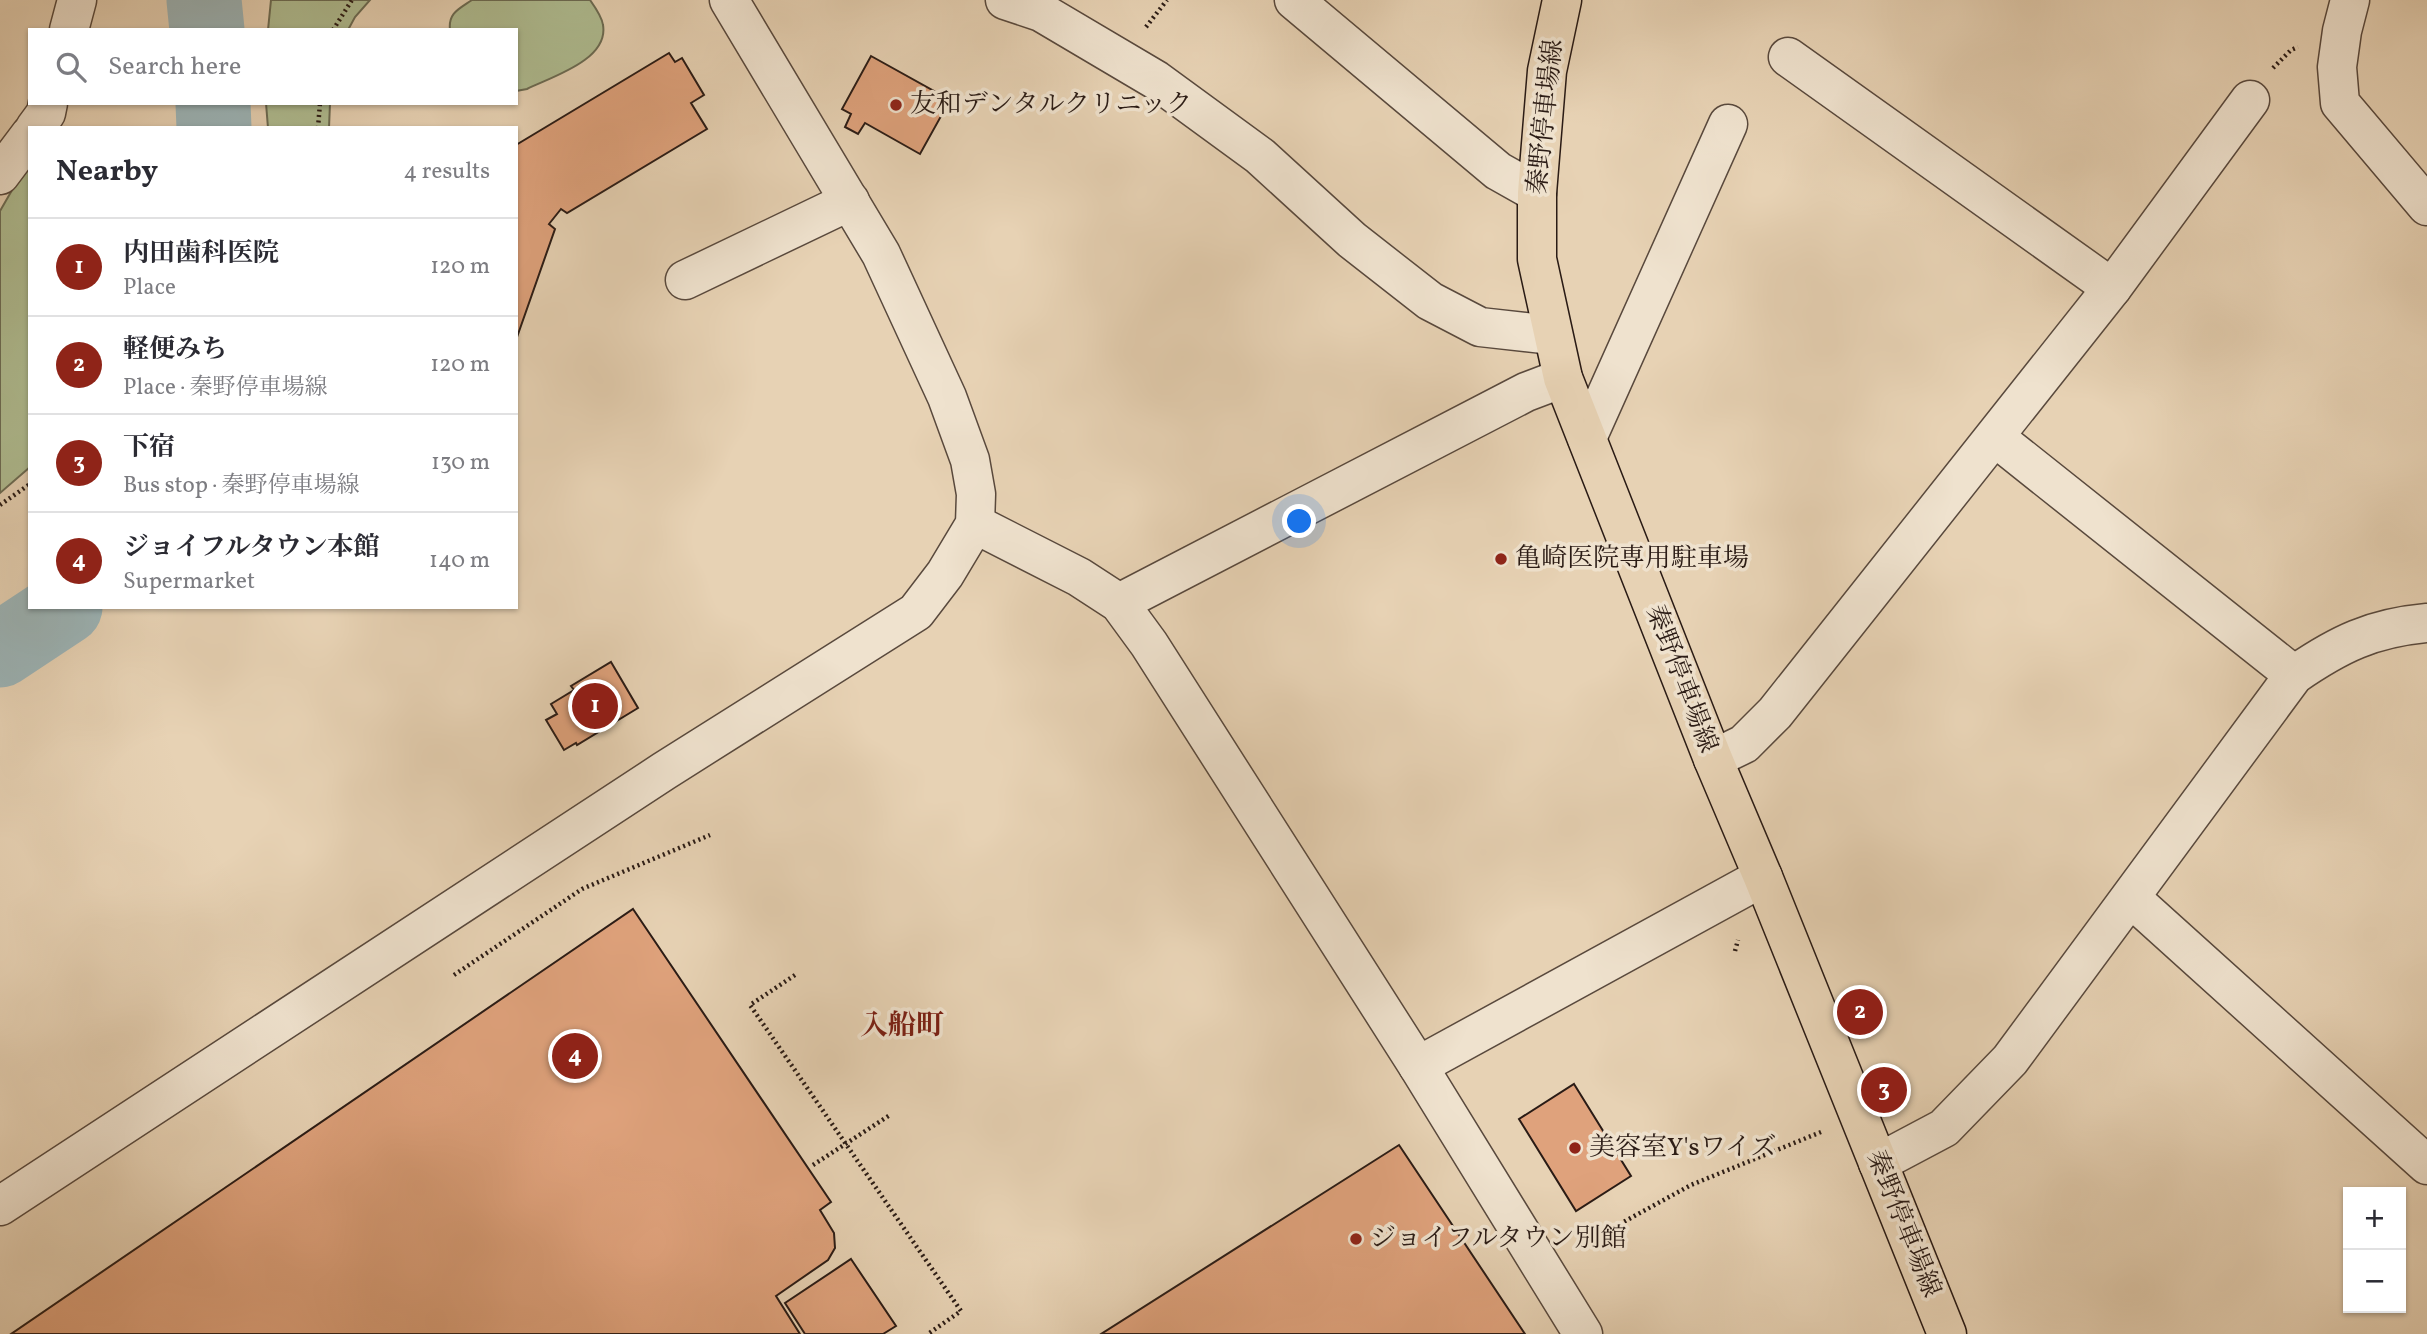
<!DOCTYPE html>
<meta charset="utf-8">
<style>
:root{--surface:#fff;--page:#f2f2f3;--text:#2b2b33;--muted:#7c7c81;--line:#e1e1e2;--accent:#8f2418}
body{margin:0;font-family:Vollkorn,"Noto Serif JP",serif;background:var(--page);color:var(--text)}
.controls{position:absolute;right:21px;bottom:21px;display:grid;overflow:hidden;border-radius:0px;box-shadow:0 2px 5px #0004}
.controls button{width:63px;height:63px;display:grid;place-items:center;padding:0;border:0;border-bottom:2px solid var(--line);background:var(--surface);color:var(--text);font:35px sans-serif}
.you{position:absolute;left:1300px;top:522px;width:24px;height:24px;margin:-18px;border:5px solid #fff;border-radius:50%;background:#1a73e8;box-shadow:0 0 0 10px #1a73e833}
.badge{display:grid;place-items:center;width:46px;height:46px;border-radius:50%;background:var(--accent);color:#fff;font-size:23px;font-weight:700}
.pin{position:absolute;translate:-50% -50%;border:4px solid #fff;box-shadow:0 2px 7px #0006}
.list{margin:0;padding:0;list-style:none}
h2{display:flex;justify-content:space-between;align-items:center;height:91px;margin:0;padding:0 28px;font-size:30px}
h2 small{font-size:23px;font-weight:400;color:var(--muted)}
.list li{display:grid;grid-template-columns:46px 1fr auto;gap:21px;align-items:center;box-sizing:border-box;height:98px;padding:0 28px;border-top:2px solid var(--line)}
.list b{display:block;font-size:26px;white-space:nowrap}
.list p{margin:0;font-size:23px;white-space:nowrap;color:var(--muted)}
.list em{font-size:23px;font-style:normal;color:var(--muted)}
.icon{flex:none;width:38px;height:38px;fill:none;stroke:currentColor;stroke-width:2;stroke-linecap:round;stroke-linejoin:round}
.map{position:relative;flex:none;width:2427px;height:1334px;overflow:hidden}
.search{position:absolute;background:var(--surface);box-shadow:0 2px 5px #0004;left:28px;top:28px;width:490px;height:77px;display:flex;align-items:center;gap:18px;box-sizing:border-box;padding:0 24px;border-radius:0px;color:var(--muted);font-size:26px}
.panel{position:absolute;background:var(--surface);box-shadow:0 2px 5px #0004;left:28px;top:126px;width:490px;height:483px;border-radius:0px}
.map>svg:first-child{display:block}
.green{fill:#afbd92;stroke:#6c6c54;stroke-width:2}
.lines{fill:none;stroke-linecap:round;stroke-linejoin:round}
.river{stroke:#9cb5b8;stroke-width:75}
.building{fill:#dfa27c;stroke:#2a1b15;stroke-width:2}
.minor-casing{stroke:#59493d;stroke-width:41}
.major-casing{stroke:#2a1b15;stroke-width:41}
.path{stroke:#2a1b15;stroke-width:4.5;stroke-dasharray:2 3.5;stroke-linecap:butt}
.minor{stroke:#efe2ce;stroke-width:38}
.major{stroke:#e7d2b4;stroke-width:38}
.poi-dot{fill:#8f2418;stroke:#efe2ce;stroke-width:2.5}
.labels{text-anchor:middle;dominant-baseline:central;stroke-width:7;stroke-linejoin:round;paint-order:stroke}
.poi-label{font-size:26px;fill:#2a1b15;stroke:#efe2ce;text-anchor:start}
.street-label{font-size:26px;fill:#2a1b15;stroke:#efe2ce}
.neighbourhood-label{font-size:28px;font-weight:bold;fill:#7a1f14;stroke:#efe2ce}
</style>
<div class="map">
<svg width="2427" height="1334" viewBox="0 0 2427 1334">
<rect width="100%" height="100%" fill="#e7d2b4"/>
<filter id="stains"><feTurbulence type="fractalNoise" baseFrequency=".00286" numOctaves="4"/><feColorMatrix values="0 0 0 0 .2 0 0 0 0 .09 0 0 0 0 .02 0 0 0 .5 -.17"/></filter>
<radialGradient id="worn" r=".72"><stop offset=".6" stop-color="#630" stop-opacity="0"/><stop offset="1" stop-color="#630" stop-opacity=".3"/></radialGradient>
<!-- green -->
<g class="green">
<polygon points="271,0 370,0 355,17 348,30 268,30"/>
<path d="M 472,0 L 590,0 C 595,7 602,17 603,25 C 609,60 551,77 527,89 L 516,91 L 516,30 L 450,30 C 448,13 459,9 472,0 Z"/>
<polygon points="266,103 330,103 329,128 268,128"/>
<polygon points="30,159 30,467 0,493 0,211"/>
</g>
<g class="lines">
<!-- river -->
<g class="river">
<polyline points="204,0 207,30"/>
<polyline points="213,103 214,128"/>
<polyline points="0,650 65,607"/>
</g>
</g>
<!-- building -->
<g class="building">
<polygon points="669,53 675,62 682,58 704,95 691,103 707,129 567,213 561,209 549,224 555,229 516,340 516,145"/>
<polygon points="871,56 950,100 920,154 865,123 858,134 845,127 851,114 842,109"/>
<polygon points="611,662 638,708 577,745 576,743 564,750 546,720 557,714 551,704 574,690 571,686"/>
<polygon points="633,909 831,1202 820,1210 834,1233 835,1248 828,1260 776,1296 800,1334 11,1334"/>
<polygon points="1574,1084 1631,1176 1576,1211 1519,1119"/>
<polygon points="1399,1145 1525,1334 1101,1334"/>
<polygon points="851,1259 896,1326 883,1334 805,1334 785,1303"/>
</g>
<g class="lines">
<defs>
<g id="minor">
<polyline points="1005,0 1041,12 1156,80 1260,156 1352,240 1430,301 1480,327 1552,335"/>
<polyline points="1294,0 1498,171 1537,193"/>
<polyline points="2350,0 2342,31 2337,67 2340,103 2427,206"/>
<polyline points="69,30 77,0"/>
<polyline points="1788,57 2112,288"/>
<polyline points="35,128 46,113 48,103"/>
<polyline points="0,175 30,135"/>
<polyline points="685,280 850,201"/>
<polyline points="1587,438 1728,124"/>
<polyline points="1996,438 2294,675"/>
<polyline points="975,524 1079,577 1119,603 1149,644 1418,1066 1583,1334"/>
<polyline points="1119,603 1526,392 1563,378"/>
<polyline points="1713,759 1744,744 1775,713 2112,288 2250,100"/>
<polyline points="2131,898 2427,1165"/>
<polyline points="1418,1066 1763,877"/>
<path d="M 1878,1163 L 1944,1128 L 2010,1060 L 2294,675 C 2339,644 2372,628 2427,623"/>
<polyline points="0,1206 664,771 916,612 945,574 975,524 976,494 970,460 947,397 881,254 729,0"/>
</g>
<polyline id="major" points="1562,0 1547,71 1537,193 1537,259 1563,378 1713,759 1763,877 1947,1334"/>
</defs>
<!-- minor casing -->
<use href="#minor" class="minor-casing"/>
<!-- major casing -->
<use href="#major" class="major-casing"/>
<!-- path -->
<g class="path">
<polyline points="1146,27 1167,0"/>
<polyline points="333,30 352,0"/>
<polyline points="2273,68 2291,50 2298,47"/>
<polyline points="318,128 320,103"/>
<polyline points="0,505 30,484"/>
<polyline points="1735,951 1738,940"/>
<polyline points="454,975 582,889 710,835"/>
<polyline points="795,975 750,1005 961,1311 928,1334"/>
<polyline points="813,1165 890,1115"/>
<polyline points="1576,1248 1691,1185 1821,1132"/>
</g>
<!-- minor -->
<use href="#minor" class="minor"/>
<!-- major -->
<use href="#major" class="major"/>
</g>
<!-- markers -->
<g class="poi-dot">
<circle cx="896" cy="105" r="7"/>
<circle cx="1501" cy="559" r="7"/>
<circle cx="1575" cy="1148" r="7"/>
<circle cx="1356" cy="1239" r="7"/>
</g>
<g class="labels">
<!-- poi labels -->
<g class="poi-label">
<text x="910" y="105">友和デンタルクリニック</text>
<text x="1515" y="559">亀崎医院専用駐車場</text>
<text x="1589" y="1148">美容室Y'sワイズ</text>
<text x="1370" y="1239">ジョイフルタウン別館</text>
</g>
<!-- street labels -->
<g class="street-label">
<text transform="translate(1546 117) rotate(-84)">秦野停車場線</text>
<text transform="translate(1681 679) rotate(69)">秦野停車場線</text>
<text transform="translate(1903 1224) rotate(68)">秦野停車場線</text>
</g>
<!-- neighbourhood labels -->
<g class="neighbourhood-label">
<text x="902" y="1026">入船町</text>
</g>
</g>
<rect width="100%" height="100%" filter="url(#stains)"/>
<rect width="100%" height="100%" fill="url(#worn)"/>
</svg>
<div class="controls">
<button>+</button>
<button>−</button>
</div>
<div class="you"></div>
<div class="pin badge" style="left:595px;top:706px">1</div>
<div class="pin badge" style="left:1860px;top:1012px">2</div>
<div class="pin badge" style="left:1884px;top:1090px">3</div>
<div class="pin badge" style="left:575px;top:1056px">4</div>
<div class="search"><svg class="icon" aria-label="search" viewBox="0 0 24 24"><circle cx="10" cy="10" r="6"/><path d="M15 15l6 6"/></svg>Search here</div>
<section class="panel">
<h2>Nearby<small>4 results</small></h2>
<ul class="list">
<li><span class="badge">1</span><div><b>内田歯科医院</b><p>Place</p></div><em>120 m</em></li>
<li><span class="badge">2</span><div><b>軽便みち</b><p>Place · 秦野停車場線</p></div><em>120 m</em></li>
<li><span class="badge">3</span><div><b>下宿</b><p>Bus stop · 秦野停車場線</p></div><em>130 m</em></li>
<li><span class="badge">4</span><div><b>ジョイフルタウン本館</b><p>Supermarket</p></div><em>140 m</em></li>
</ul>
</section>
</div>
